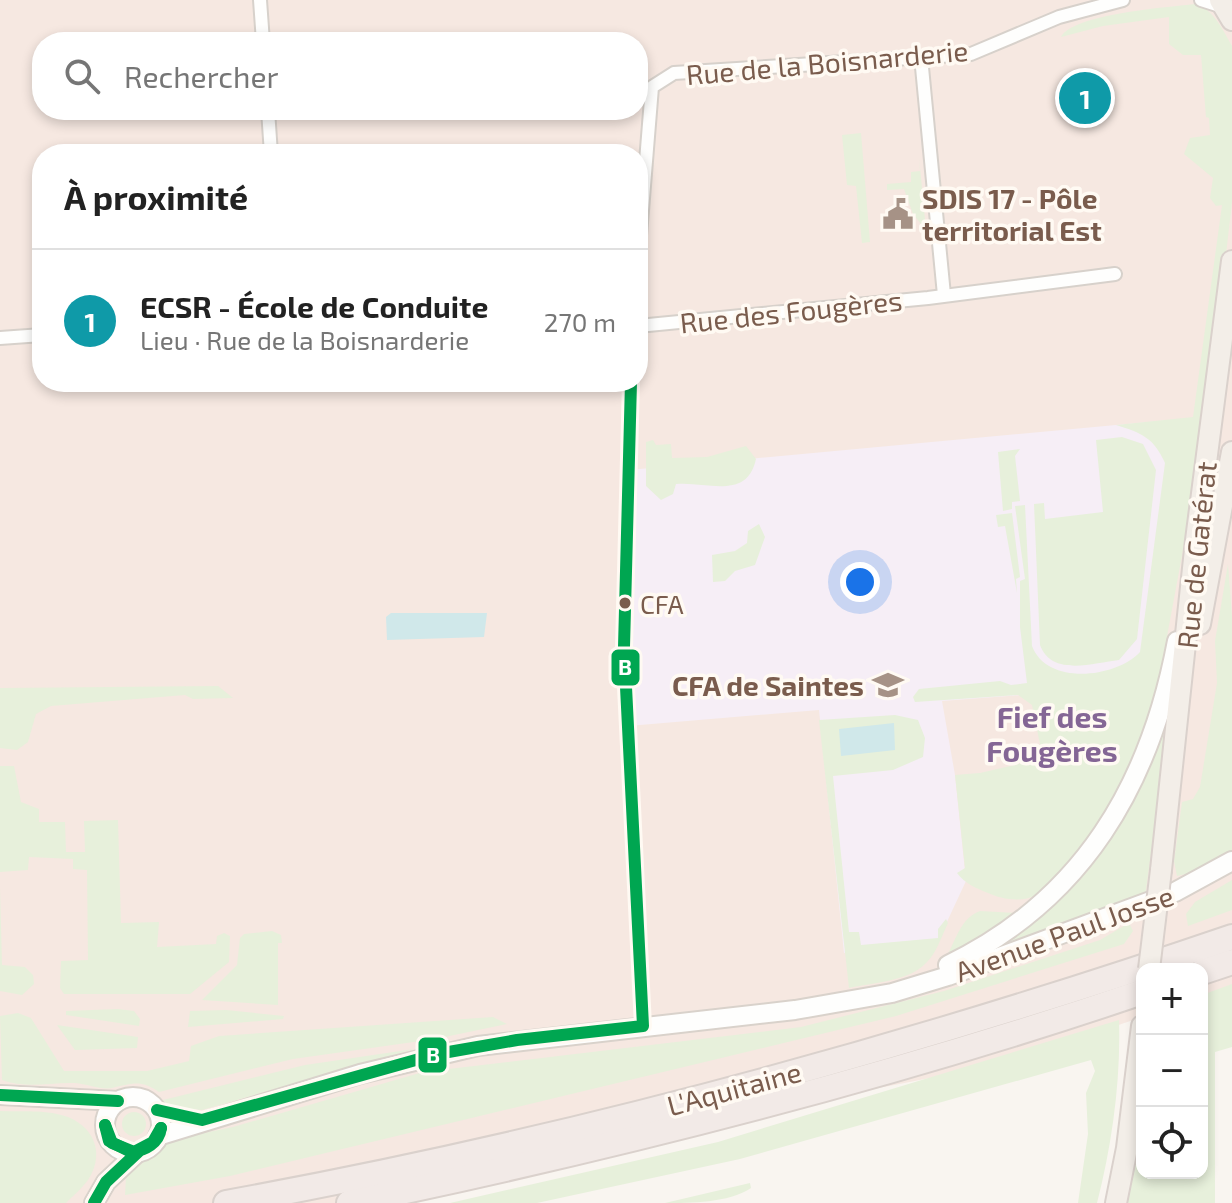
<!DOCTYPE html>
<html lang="fr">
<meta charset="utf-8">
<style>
:root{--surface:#fff;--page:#f2f2f2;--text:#222;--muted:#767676;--line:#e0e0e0;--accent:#5d544f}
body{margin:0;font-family:"Exo 2",sans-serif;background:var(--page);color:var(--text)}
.controls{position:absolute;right:24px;bottom:24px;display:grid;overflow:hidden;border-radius:16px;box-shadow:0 4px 12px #0003}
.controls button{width:72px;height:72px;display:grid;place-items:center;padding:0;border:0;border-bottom:2px solid var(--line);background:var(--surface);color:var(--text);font:40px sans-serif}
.you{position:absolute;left:860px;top:582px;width:28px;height:28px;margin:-20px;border:6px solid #fff;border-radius:50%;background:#1a73e8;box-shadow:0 0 0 12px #1a73e833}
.badge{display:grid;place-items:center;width:52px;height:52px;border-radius:50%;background:var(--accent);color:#fff;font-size:26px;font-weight:700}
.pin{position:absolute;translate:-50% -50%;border:4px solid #fff;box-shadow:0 2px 8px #0006}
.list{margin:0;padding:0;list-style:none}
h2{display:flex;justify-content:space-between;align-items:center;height:104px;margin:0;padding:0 32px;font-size:34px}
h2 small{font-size:26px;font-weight:400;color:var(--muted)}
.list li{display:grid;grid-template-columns:52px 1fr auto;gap:24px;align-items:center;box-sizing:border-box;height:144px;padding:0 32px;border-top:2px solid var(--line)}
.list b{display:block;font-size:30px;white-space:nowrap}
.list p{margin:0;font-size:26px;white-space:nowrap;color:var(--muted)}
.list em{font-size:26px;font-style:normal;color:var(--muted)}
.icon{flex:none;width:44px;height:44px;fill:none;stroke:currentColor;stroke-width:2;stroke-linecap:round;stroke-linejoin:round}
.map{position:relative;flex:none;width:1232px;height:1203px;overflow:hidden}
.search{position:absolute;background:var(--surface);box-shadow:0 4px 12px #0003;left:32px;top:32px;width:616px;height:88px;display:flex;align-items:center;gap:20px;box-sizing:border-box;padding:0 28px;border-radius:32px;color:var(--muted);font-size:30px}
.panel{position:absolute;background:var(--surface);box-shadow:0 4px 12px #0003;left:32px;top:144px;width:616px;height:248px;border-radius:32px}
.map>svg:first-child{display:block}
.commercial{fill:#f6e8e1;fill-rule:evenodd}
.education{fill:#f6eef6}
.green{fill:#e7f0db}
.water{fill:#d0e8ea}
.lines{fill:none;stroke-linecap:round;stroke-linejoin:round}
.minor-casing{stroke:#d7d1cb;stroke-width:16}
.secondary-casing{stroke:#d9d2cb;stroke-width:22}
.primary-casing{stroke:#dad1cc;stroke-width:24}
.motorway-casing{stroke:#dad1cc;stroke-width:28}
.minor{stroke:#fefefd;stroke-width:12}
.secondary{stroke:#fefefd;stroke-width:18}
.primary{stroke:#f3eee8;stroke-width:20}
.motorway{stroke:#f2eae7;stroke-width:24}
.primary-bridge-casing{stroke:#dad1cc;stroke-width:24;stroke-linecap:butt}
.primary-bridge{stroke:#f3eee8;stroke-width:20}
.bus-1-casing{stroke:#fffaf3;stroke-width:18}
.bus-1{stroke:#00a651;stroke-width:12}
.bus-dot{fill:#7a5c4d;stroke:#fffaf3;stroke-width:3}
.labels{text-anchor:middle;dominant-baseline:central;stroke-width:7;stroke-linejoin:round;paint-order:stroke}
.bus-label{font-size:26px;fill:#7a5c4d;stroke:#fffaf3;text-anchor:start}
.street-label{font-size:28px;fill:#7a5c4d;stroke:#fffaf3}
.poi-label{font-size:28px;font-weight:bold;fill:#7a5c4d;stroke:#fffaf3;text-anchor:start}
.neighbourhood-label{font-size:30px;font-weight:bold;fill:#846695;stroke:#fffaf3}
.line-badge{stroke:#fffaf3;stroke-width:3}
.badge-label{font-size:22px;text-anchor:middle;font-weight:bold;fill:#fff}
</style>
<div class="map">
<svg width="1232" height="1203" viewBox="0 0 1232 1203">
<rect width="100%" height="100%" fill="#f9f5f0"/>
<!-- commercial -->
<path class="commercial" d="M 0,0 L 1232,0 L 1232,989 L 1202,997 L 1202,969 L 1142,969 L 1142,1017 L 1007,1063 L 433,1175 L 381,1203 L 0,1203 ZM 42,42 L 638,42 L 638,110 L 42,110 ZM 42,154 L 638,154 L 638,382 L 42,382 Z"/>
<!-- education -->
<polygon class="education" points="1192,418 1158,685 942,701 955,775 966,881 938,941 844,953 819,710 628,726 629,470"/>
<!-- green -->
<g class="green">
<path d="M 1196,4 C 1214,10 1223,30 1232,46 L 1232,202 L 1221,298 L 1206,426 L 1158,685 C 1143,749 1115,804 1074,855 C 1064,868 1050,887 1036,895 C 1022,903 1001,899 988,893 C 976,888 965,884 957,873 L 965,868 L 955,775 L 980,773 L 1040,759 L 1042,754 L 1032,705 L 1018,695 L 915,702 L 913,697 L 919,689 L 1000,681 L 1011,685 L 1027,683 L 1020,627 L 1020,581 L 1025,579 L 1015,506 L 1025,505 L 1032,646 C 1047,686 1116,678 1140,652 L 1165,463 C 1154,438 1142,433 1116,425 L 1193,417 L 1222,205 L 1216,206 L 1210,198 L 1213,178 L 1184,154 L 1190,138 L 1210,135 L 1209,118 L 1206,117 L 1201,55 L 1183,55 L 1169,44 L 1169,17 L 1103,26 L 1061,37 C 1073,14 1169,7 1196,4 Z"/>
<polygon points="861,133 870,242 862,243 856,186 847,185 842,135"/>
<polygon points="919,157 926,230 913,214 904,189 887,190 887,184 911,182 911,172 920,171"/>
<path d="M 1122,437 L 1143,444 L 1156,470 L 1137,639 L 1119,660 C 1093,663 1052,677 1040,645 L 1034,504 L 1044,503 L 1045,519 L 1103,512 L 1096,440 Z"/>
<path d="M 653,440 L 656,445 L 671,444 L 672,458 L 707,457 L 746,446 L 756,459 C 747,501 706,481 676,484 L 673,494 L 661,500 L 646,486 L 646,442 Z"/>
<polygon points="1020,449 1015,456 1020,501 1012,502 1012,509 1003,511 998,452"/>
<polygon points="1012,513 1020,577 1016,579 1017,593 1005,526 998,527 996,515"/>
<polygon points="759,524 765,537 755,565 735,571 725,581 713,582 712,555 735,551 747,543 748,531"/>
<polygon points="1228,564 1232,617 1232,854 1195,872 1177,876 1174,861 1182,802 1193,799 1200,787 1217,683 1215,641"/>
<polygon points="218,686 233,698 193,699 185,695 51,706 36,714 28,742 17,750 0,748 0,688"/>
<path d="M 1167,712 L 1170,716 L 1145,897 L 999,947 C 1000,942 1064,896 1076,884 C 1118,841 1150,768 1167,712 Z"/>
<path d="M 895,715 L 918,720 L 925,738 L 923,757 L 893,770 L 833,776 L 849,932 L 859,932 L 861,945 L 938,938 L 938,929 L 946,919 L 948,923 C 942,935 937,952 927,962 C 911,981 872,983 849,988 L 819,720 Z"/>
<polygon points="0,766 14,766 21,802 39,809 39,822 65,822 66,852 85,852 84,821 118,820 121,923 159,922 157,947 216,944 217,936 224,933 230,936 229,962 190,994 64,994 60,988 61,961 88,960 87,870 73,869 73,859 29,857 28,870 0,872"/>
<polygon points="1232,880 1232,910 1188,926 1186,914 1195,902"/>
<polygon points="0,887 2,965 25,967 33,975 34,984 22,995 0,991"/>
<path d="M 980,911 L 1016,913 L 947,956 C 956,939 961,918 980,911 Z"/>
<polygon points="1129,923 1133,931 1124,944 896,1016 230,1176 125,1195 126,1177 170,1140 233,1127 423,1072 801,1027 944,991 1100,940"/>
<polygon points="272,931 281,935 282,943 278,943 278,1005 202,1000 237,965 240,938 244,934"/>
<polygon points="1232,984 1232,1047 1215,1052 1215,1203 1126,1203 1142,1116 1142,1173 1202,1173 1202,995"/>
<polygon points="118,1009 134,1011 140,1019 139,1026 66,1015 66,1011"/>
<polygon points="226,1010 284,1016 283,1019 188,1027 190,1011"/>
<path d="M 18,1013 L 31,1018 L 64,1071 L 147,1071 L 185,1062 L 189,1061 L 191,1046 L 219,1036 L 493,1017 L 507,1024 L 435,1039 L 293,1059 L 159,1092 C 140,1079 132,1084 112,1088 C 101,1090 87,1084 75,1083 C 51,1082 26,1089 2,1080 L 0,1016 Z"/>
<path d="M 1119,1020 C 1121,1080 1112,1145 1097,1203 L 1078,1203 L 1088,1134 L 1086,1093 L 1095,1071 L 1091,1060 L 740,1159 L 537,1203 L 450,1203 L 718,1142 Z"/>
<polygon points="57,1025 138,1037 137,1048 75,1050"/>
<polygon points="414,1049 202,1110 169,1107 159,1101 305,1065"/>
<path d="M 0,1111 C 18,1112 39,1110 57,1114 C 90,1120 108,1150 88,1180 C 82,1188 73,1196 66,1203 L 0,1203 Z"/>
<circle cx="134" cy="1124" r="12"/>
<path d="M 750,1183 L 751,1188 C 728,1203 691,1203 665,1203 Z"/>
</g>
<!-- water -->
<g class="water">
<polygon points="391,613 487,613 484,637 387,640 386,617"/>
<polygon points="894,723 895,750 841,756 839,729"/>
</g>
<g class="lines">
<defs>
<g id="minor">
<polyline points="260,0 263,42"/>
<polyline points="1201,0 1223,7"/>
<polyline points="921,57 944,295"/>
<polyline points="268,110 271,154"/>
<polyline points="638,260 652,87 674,73 971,54 1059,17 1123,0"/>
<polyline points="638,326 928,298 1115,274"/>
<polyline points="0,338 42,335"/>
<polyline points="631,382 624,647 643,1026"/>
</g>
<g id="secondary">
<path d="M 948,965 C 1083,900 1150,785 1177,641"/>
<polyline points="0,1095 118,1101"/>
<circle cx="133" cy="1125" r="28"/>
<polyline points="158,1136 360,1074 478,1046 795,1010 892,993 948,976 1175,892 1232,861"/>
<polyline points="94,1203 106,1182 138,1152"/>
</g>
<g id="primary">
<polyline points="1220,0 1232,20"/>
<polyline points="1200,624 1232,452"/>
<polyline points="1161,870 1196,540 1232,261"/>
<polyline points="1116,1203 1127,1148 1142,1026"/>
</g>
<g id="motorway">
<polyline points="1202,972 1232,962"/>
<path d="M 226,1203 C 568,1141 904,1049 1232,937"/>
<path d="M 349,1203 C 617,1147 883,1080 1142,992"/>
</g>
</defs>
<!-- minor casing -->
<use href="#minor" class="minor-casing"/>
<!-- secondary casing -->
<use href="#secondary" class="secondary-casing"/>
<!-- primary casing -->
<use href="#primary" class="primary-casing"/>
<!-- motorway casing -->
<use href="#motorway" class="motorway-casing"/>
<!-- minor -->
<use href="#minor" class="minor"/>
<!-- secondary -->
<use href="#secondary" class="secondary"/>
<!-- primary -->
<use href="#primary" class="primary"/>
<!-- motorway -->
<use href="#motorway" class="motorway"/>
<defs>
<polyline id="primary-bridge" points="1149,969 1161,870"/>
</defs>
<!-- primary-bridge casing -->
<use href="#primary-bridge" class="primary-bridge-casing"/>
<!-- primary-bridge -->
<use href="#primary-bridge" class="primary-bridge"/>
<defs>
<g id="bus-1">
<polyline points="0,1095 118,1101"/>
<polyline points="157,1110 202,1120 437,1054 517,1040 643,1026 624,647 631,382"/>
<polyline points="105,1125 112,1143 134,1152 153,1142 161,1128"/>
<path d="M 105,1125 L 109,1141 L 131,1152 C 145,1151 159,1143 161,1128"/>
<polyline points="94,1203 106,1182 138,1152"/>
</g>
</defs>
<!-- bus-1 casing -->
<use href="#bus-1" class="bus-1-casing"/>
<!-- bus-1 -->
<use href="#bus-1" class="bus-1"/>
</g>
<!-- icons -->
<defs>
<symbol id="civic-bare" viewBox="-9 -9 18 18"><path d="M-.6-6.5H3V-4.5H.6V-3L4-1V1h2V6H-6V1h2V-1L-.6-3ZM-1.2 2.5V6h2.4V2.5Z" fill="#a69286" stroke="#fffaf3" stroke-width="2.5" paint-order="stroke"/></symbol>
<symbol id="university-bare" viewBox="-9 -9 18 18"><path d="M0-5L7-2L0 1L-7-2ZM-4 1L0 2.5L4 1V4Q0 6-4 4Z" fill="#a69286" stroke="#fffaf3" stroke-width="2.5" paint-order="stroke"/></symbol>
</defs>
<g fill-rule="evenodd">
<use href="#civic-bare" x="876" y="192" width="44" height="44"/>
<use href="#university-bare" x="866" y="663" width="44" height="44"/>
</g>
<!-- markers -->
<circle class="bus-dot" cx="625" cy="603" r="7"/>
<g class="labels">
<!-- bus labels -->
<g class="bus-label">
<text x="640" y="603">CFA</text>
</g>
<!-- street labels -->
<g class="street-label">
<text transform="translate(827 62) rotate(-5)">Rue de la Boisnarderie</text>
<text transform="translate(791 311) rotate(-6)">Rue des Fougères</text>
<text transform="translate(1196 555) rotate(-84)">Rue de Gatérat</text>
<text transform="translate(1064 933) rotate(-20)">Avenue Paul Josse</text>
<text transform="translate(734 1088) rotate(-15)">L'Aquitaine</text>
</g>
<!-- poi labels -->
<g class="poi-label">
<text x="922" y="198">SDIS 17 - Pôle<tspan x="922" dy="32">territorial Est</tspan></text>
<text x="864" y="685" text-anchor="end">CFA de Saintes</text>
</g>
<!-- neighbourhood labels -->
<g class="neighbourhood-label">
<text x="1052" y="716">Fief des<tspan x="1052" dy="34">Fougères</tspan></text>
</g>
</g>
<g class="line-badge">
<rect x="610" y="648" width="31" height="39" rx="8" fill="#00a651"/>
<rect x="417" y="1036" width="31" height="38" rx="8" fill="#00a651"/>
</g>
<g class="badge-label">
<text x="625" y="675">B</text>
<text x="433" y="1063">B</text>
</g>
</svg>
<div class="controls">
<button>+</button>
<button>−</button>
<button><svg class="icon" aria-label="locate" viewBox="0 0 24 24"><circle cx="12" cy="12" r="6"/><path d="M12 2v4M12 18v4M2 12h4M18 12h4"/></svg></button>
</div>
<div class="you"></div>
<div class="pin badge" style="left:1085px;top:98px;background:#0f9aa8">1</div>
<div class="search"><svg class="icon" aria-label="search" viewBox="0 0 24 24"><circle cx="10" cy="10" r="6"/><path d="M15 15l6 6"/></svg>Rechercher</div>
<section class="panel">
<h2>À proximité<small></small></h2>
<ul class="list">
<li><span class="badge" style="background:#0f9aa8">1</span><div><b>ECSR - École de Conduite</b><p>Lieu · Rue de la Boisnarderie</p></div><em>270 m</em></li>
</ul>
</section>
</div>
